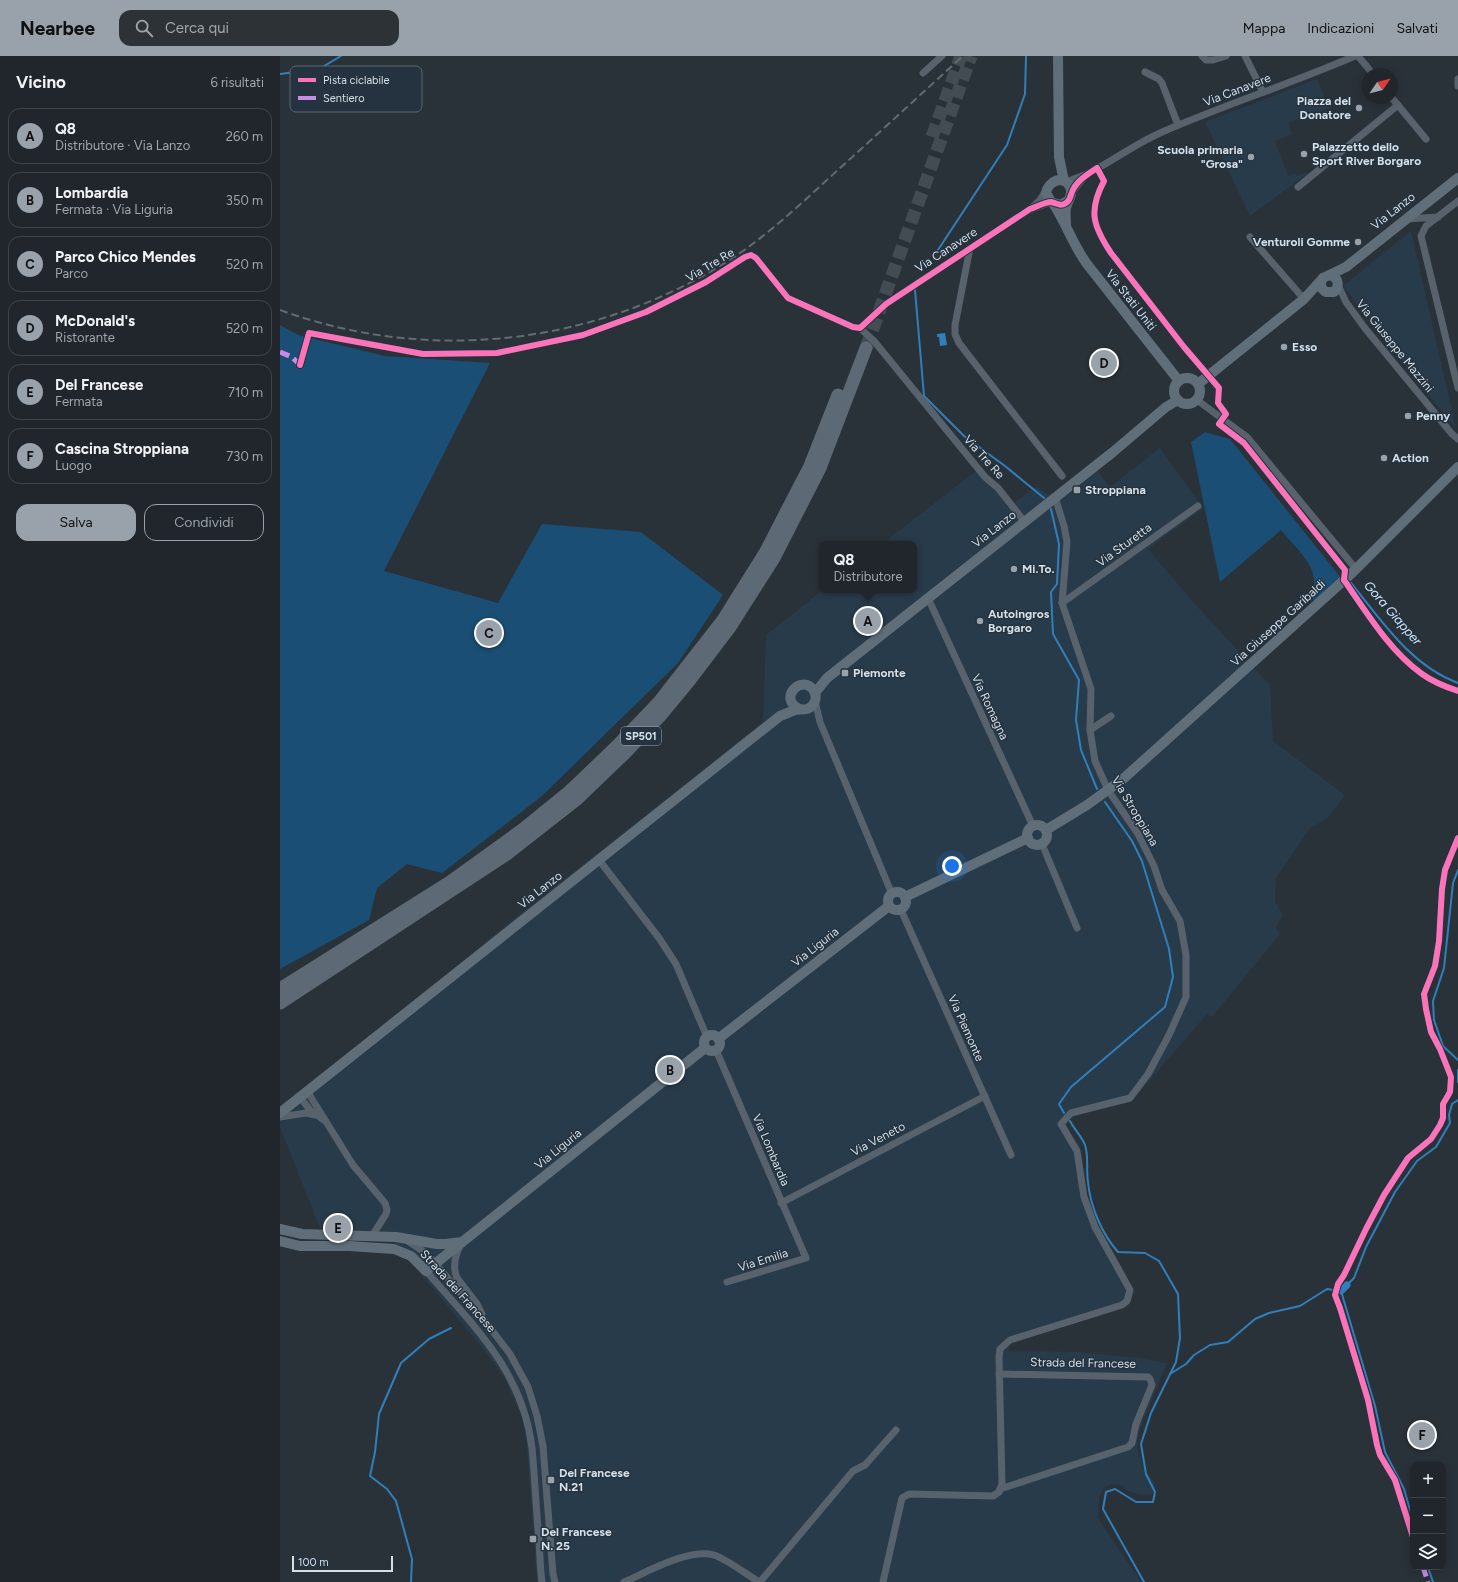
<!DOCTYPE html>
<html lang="it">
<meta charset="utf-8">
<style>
:root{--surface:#20262b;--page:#2d3237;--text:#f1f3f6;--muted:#a2a5a9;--line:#3d4347;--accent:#99a2aa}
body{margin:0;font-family:Figtree,sans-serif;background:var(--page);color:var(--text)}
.controls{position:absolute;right:12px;bottom:12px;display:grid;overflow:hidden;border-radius:8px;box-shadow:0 2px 10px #0003}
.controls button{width:36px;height:36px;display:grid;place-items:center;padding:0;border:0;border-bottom:1px solid var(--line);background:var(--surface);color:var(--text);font:20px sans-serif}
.compass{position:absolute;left:1082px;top:12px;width:36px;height:36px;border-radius:50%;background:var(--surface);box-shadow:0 2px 10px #0003;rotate:55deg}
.scale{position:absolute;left:12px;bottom:10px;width:101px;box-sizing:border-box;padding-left:4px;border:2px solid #d5dfe7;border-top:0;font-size:11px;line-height:14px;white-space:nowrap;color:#d5dfe7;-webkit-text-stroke:3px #24333f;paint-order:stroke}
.you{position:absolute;left:672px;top:810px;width:14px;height:14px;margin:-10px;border:3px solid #fff;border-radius:50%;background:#1a73e8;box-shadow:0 0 0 6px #1a73e833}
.badge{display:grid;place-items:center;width:26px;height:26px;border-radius:50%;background:var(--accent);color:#111;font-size:13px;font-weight:700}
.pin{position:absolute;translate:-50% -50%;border:2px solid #fff;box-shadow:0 1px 4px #0006}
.popup{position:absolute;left:539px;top:485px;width:98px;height:52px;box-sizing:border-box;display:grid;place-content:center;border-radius:8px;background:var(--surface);filter:drop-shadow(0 1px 3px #0005);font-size:13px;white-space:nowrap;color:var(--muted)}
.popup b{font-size:15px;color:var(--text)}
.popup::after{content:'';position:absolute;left:50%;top:100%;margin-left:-8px;border:8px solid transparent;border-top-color:var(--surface)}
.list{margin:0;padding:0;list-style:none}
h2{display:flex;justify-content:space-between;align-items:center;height:52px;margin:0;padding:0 16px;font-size:17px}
h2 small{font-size:13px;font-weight:400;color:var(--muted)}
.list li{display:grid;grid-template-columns:26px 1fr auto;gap:12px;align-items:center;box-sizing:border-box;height:56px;margin:0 8px 8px;padding:0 8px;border:1px solid var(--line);border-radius:12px}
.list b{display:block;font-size:15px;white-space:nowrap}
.list p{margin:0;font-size:13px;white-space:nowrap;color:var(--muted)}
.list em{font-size:13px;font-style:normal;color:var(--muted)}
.actions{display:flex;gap:8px;padding:12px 16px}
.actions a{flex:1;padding:9px 0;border:1px solid var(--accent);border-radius:12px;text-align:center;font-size:14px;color:var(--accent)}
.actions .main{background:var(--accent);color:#111}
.icon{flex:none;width:22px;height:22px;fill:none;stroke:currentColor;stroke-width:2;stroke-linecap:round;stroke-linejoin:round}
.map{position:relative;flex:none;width:1178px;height:1526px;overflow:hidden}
header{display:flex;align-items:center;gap:24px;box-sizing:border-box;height:56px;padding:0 20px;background:var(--accent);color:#111}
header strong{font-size:19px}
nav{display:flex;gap:22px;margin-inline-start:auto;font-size:14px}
.search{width:280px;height:36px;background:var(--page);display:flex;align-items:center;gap:10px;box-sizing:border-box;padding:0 14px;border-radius:12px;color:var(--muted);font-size:15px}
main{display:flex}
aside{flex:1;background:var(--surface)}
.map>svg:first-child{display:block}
.built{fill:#283b4a}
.green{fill:#1a4e74}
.water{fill:#307fba}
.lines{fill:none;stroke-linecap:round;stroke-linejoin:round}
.stream{stroke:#307fba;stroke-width:2}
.canal{stroke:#307fba;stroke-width:7}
.highway-tunnel{stroke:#444c53;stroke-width:13;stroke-dasharray:13 6;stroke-linecap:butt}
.street{stroke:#58626c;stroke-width:7}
.secondary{stroke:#606e79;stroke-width:10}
.highway{stroke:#5d6974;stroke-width:13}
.rail{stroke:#626b72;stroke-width:2;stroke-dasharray:8 4;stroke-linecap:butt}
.quiet{stroke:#ca8be6;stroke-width:5;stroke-dasharray:10 5;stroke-linecap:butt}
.cycleway-casing{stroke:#24333f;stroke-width:8}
.cycleway{stroke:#fb73b8;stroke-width:6}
.poi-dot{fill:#99a2aa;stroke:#24333f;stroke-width:1.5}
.labels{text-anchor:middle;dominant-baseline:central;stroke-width:3;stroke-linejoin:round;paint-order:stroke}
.shield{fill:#24333f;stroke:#a0abb5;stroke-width:1}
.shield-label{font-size:11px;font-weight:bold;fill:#d5dfe7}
.street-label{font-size:12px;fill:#d5dfe7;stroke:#24333f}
.poi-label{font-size:12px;font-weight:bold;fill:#d5dfe7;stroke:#24333f;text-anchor:start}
.water-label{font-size:13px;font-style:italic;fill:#d4e7f9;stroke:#24333f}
.key{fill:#24333f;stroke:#596771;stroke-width:1}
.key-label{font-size:11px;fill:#d5dfe7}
</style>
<header>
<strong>Nearbee</strong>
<div class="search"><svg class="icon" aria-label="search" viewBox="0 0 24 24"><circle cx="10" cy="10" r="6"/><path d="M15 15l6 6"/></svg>Cerca qui</div>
<nav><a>Mappa</a><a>Indicazioni</a><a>Salvati</a></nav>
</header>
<main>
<aside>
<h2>Vicino<small>6 risultati</small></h2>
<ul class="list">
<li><span class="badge">A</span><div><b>Q8</b><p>Distributore · Via Lanzo</p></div><em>260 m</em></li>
<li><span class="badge">B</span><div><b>Lombardia</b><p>Fermata · Via Liguria</p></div><em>350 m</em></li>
<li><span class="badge">C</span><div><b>Parco Chico Mendes</b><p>Parco</p></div><em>520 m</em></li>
<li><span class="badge">D</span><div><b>McDonald's</b><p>Ristorante</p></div><em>520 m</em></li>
<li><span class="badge">E</span><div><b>Del Francese</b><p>Fermata</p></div><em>710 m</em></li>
<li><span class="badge">F</span><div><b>Cascina Stroppiana</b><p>Luogo</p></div><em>730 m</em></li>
</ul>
<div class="actions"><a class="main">Salva</a><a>Condividi</a></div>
</aside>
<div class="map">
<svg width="1178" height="1526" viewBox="0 0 1178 1526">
<rect width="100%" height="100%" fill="#2a3239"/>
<!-- built -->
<g class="built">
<polygon points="1037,23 1049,52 1037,57 1034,56 1008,67 1012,78 995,85 1008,120 1016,117 1017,120 1027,116 1027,118 970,160 925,66"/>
<polygon points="1131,175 1176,373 1063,230"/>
<polygon points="880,392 923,452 868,493 913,546 990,629 993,685 1065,739 1048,762 1030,772 996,822 995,846 1003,859 996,872 1000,878 932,961 927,958 851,1046 790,1060 787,1065 786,1071 799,1089 802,1100 807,1146 823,1181 853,1232 850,1245 730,1287 729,1295 797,1296 859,1302 887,1307 859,1375 857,1393 863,1410 874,1426 875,1432 872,1438 861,1439 848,1435 842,1429 833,1428 825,1431 819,1441 818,1462 861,1526 257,1526 247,1392 243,1365 226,1325 211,1303 186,1272 105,1175 41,1175 0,1071 0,1057 224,871 483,666 486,579 543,534 634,534 634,488 602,488 701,411 734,447 756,430 767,438 782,444 818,415 830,431"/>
</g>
<!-- green -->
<g class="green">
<polygon points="0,269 18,279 105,300 210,307 104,515 218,547 262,468 361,476 443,539 398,607 262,740 162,817 127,808 97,832 89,864 0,913"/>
<path d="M 925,376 L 950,383 L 1061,522 L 1035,546 L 1031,541 C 1044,514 1017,494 1001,474 L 940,526 L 911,386 Z"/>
</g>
<!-- water -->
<polygon class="water" points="665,277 667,289 660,290 659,281 657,281 657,278"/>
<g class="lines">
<!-- stream -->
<g class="stream">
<polyline points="0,18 39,13 61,0"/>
<polyline points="656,197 727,89 745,38 746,0"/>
<polyline points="635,234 644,340 684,380 725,410 764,442"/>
<polyline points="771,453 779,488 777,528 771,536 773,578 799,624 796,664 801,694 817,733"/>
<path d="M 1071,527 C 1101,564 1131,610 1178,627"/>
<polyline points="1178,814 1173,827 1164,912 1153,945 1154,964 1163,990 1178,1004"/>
<polyline points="1178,1014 1178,1026"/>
<polyline points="784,1057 779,1048 791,1031 885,951 893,921 889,893 862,805 852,785 825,746"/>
<path d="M 790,1065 C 794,1073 802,1081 805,1089 C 809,1101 806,1114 808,1126 C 810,1150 822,1178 838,1196 L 865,1197 L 879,1205 L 898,1238 L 900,1282 L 896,1306 L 871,1357 L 861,1388 L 866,1418 L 875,1436 L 873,1446 L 856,1446 L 835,1433 L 826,1436 L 823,1453 L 864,1526"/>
<polyline points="1067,1229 1074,1222 1086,1191 1115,1136 1137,1105 1156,1091 1170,1067 1169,1059 1172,1048 1178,1044"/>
<polyline points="890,1318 906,1308 914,1299 930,1289 948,1286 975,1263 989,1257 1020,1250 1047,1233 1061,1235 1095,1350 1105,1396 1124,1433 1133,1464"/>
<polyline points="1148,1511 1153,1526"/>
<polyline points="131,1526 132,1503 116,1445 107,1433 90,1420 95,1396 99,1358 121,1307 149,1283 171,1272"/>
</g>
<!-- canal -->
<polyline class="canal" points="1061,1235 1067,1229"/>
<!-- highway-tunnel -->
<g class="highway-tunnel">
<polyline points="652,81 681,0"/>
<polyline points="586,292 691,0"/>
</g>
<!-- street -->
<g class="street">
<polyline points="922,0 926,4 933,4 946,0"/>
<polyline points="965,0 983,36"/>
<polyline points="1078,0 1093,18"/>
<polyline points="865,16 879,23 882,27 898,69"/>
<polyline points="643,17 662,0"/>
<polyline points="1178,23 1178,30"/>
<polyline points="1112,42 1146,83"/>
<path d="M 786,126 C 793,123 801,121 809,117 C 833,105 855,88 880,77 C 944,49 1010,28 1075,0"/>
<polyline points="1018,131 1118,49"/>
<polyline points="792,136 806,119"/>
<polyline points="1178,145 1146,170 1141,180 1178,332"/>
<polyline points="752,153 771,146"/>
<polyline points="1127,163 1158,161"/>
<polyline points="970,181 1024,243"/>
<polyline points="690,192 675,269 675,278 679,287 782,420"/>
<polyline points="1058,229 1066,246 1084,271 1172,378 1178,383"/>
<polyline points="366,256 426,226 465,201 471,199 476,202 508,242 573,271 580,272 594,285 705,421 718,432 744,465"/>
<polyline points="580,272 606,248 750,153 760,144 767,133"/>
<polyline points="917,344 967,381 1076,513"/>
<polyline points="648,542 753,770"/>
<polyline points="782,547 918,450"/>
<polyline points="535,645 540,666 612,838"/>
<polyline points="810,674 831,660"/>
<polyline points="762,788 797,872"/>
<polyline points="319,804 379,882 396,908 427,981"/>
<polyline points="621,854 731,1099"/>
<polyline points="436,994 526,1202 447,1226"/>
<polyline points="27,1035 73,1109 105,1147 107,1154 106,1158 92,1180"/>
<polyline points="20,1041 30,1054 45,1065"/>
<polyline points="0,1061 26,1057 35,1059"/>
<polyline points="501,1147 705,1040"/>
<polyline points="128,1185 147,1198 208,1269 230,1298 248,1331 257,1360 263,1390 273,1518 275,1526"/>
<path d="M 181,1188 C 175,1199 172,1210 177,1222 L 197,1248 L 202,1258"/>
<path d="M 146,1215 C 194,1270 243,1316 252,1392 C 255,1423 256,1453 259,1484 C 260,1498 260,1512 262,1526"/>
<polyline points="719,1318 868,1321 870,1323 872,1329 856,1368 852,1387 848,1391 720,1433"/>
<path d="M 344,1526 C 367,1516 409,1492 434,1499 C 448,1504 466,1518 479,1526"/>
<polyline points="480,1526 573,1415 585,1409 616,1374"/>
<polyline points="603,1526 622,1442 629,1438 713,1440 719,1436 722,1428 719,1301 720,1293 730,1284 842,1249 847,1245 850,1234 815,1171 804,1141 797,1095 781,1068 791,1057 850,1042 868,1018 889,979 906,941 906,899 900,865 882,834 874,810 858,778 828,734 815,705 810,674 811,633 782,547 787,486 784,470 775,441"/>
</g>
<!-- secondary -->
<g class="secondary">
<polyline points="778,0 779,101 784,125"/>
<path d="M 773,147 C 786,167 793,189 807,208 L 899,325"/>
<path d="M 786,168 C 786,163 785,157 786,152 C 787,145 794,139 790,131 C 784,118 768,125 766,137 L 771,146 L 780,149 L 789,144"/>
<path d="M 1043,222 C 1039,228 1041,233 1046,236 L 1054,236 C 1060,230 1059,222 1050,219"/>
<circle cx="907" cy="335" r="13"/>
<polyline points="918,328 1024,243 1043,222 1066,211 1178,122"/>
<polyline points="535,637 547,622 833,396 886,351 898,344"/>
<circle cx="757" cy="779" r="10"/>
<polyline points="766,774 807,749 843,723 1072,517 1178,411"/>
<circle cx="617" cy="845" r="9"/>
<polyline points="625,841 748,782"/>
<circle cx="432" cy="987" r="8"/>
<polyline points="438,983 609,850"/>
<path d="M 0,1057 L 500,660 C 505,658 510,656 515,654 C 519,653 523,654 527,653 C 534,651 538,642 534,635 C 523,616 496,643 520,653"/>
<polyline points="0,1173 22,1178 116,1181 157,1188 166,1188 182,1186"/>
<polyline points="0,1185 20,1190 69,1190 114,1193 131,1200 146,1215 425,992"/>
</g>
<!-- highway -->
<g class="highway">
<polyline points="0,933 170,826 242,774 290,735 336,691 379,646 443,564 485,497 530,410 558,339"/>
<polyline points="0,947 227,798 296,744 345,697 380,660 409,625 450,571 494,502 540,412 586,292"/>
</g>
<!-- rail -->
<path class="rail" d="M 0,254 C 153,310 325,288 460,197 C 496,172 527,142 559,113 C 600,76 641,38 683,0"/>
<!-- quiet -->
<g class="quiet">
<polyline points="0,296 12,301 20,309"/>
<polyline points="1143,1511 1148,1526"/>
</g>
<defs>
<g id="cycleway">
<path d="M 20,309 L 29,277 L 143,298 L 217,297 L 303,279 L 366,256 L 426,226 L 465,201 L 471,199 L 476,202 L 508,242 L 573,271 L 580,272 L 606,248 L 750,153 C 756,151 765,146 771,146 C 777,147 780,151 786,147 C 791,144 790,140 792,136 C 796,125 808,118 817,112 L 824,125 C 808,155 813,170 831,197 L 904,291 L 939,332 L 938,347 L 946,358 L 939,368 L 964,387 L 1065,514 L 1064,524"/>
<path d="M 1064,524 C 1087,557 1109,594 1142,618 C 1153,626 1166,631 1178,635"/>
<polyline points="1133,1481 1115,1424 1100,1399 1097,1389 1088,1344 1060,1252 1055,1239 1058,1228 1064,1219 1086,1173 1104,1139 1128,1102 1151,1083 1160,1069 1163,1062 1163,1048 1170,1036 1171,1021 1160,993 1151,976 1146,953 1144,938 1155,910 1159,885 1162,833 1165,814 1178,782"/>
</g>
</defs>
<!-- cycleway casing -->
<use href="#cycleway" class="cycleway-casing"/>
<!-- cycleway -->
<use href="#cycleway" class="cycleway"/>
</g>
<!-- markers -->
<g class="poi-dot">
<circle cx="1079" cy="52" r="4"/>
<circle cx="1024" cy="98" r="4"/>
<circle cx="971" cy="101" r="4"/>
<circle cx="1078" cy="186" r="4"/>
<circle cx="1004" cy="291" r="4"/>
<circle cx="1128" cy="360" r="4"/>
<circle cx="1104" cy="402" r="4"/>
<rect x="793" y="430" width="8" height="8" rx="2"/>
<circle cx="734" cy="513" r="4"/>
<circle cx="700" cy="565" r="4"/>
<rect x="561" y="613" width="8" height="8" rx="2"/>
<rect x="267" y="1420" width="8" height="8" rx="2"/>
<rect x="249" y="1479" width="8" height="8" rx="2"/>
</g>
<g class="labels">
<!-- shield labels -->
<rect class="shield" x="341" y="671" width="40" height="18" rx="3"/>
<g class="shield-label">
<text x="361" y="680">SP501</text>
</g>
<!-- street labels -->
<g class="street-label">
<text transform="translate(957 34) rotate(-21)">Via Canavere</text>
<text transform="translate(1113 155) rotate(-38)">Via Lanzo</text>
<text transform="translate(666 194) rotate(-33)">Via Canavere</text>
<text transform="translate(430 209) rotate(-31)">Via Tre Re</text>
<text transform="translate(851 244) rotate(52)">Via Stati Uniti</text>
<text transform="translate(1115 290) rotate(51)">Via Giuseppe Mazzini</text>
<text transform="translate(704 401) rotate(48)">Via Tre Re</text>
<text transform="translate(714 473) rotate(-38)">Via Lanzo</text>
<text transform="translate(844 489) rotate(-36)">Via Sturetta</text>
<text transform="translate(998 567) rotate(-42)">Via Giuseppe Garibaldi</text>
<text transform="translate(710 651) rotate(65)">Via Romagna</text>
<text transform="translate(855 755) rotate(59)">Via Stroppiana</text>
<text transform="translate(260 834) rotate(-38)">Via Lanzo</text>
<text transform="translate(535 891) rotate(-38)">Via Liguria</text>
<text transform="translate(686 972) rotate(66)">Via Piemonte</text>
<text transform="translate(598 1083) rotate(-28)">Via Veneto</text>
<text transform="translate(278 1093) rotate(-39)">Via Liguria</text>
<text transform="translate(491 1094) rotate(67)">Via Lombardia</text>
<text transform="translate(483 1204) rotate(-17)">Via Emilia</text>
<text transform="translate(178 1235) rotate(48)">Strada del Francese</text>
<text transform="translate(803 1307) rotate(1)">Strada del Francese</text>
</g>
<!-- poi labels -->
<g class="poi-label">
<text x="1071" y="45" text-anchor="end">Piazza del<tspan x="1071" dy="14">Donatore</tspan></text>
<text x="1032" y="91">Palazzetto dello<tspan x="1032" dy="14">Sport River Borgaro</tspan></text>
<text x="963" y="94" text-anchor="end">Scuola primaria<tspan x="963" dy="14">"Grosa"</tspan></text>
<text x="1070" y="186" text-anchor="end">Venturoli Gomme</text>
<text x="1012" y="291">Esso</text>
<text x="1136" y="360">Penny</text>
<text x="1112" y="402">Action</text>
<text x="805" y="434">Stroppiana</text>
<text x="742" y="513">Mi.To.</text>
<text x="708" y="558">Autoingros<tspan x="708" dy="14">Borgaro</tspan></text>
<text x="573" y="617">Piemonte</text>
<text x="279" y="1417">Del Francese<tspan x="279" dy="14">N.21</tspan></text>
<text x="261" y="1476">Del Francese<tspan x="261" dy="14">N. 25</tspan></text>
</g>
<!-- water labels -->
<g class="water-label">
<text transform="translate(1113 557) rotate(49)">Gora Giapper</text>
</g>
</g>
<!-- legend -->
<rect x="10" y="10" width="132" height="46" rx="6" class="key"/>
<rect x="18" y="22" width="18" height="4" fill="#fb73b8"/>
<rect x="18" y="40" width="18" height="4" fill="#ca8be6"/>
<g class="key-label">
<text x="43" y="28">Pista ciclabile</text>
<text x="43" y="46">Sentiero</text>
</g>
</svg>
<div class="controls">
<button>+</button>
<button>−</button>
<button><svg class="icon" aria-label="layers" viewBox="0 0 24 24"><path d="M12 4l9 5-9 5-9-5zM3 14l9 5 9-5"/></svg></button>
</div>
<svg class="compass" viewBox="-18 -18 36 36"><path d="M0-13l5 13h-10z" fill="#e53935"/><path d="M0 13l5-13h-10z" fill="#a2a5a9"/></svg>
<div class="scale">100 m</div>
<div class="you"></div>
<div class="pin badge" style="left:588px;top:565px">A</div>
<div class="popup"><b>Q8</b>Distributore</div>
<div class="pin badge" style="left:390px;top:1014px">B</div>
<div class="pin badge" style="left:209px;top:577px">C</div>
<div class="pin badge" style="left:824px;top:307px">D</div>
<div class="pin badge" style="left:58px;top:1172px">E</div>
<div class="pin badge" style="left:1142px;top:1379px">F</div>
</div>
</main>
